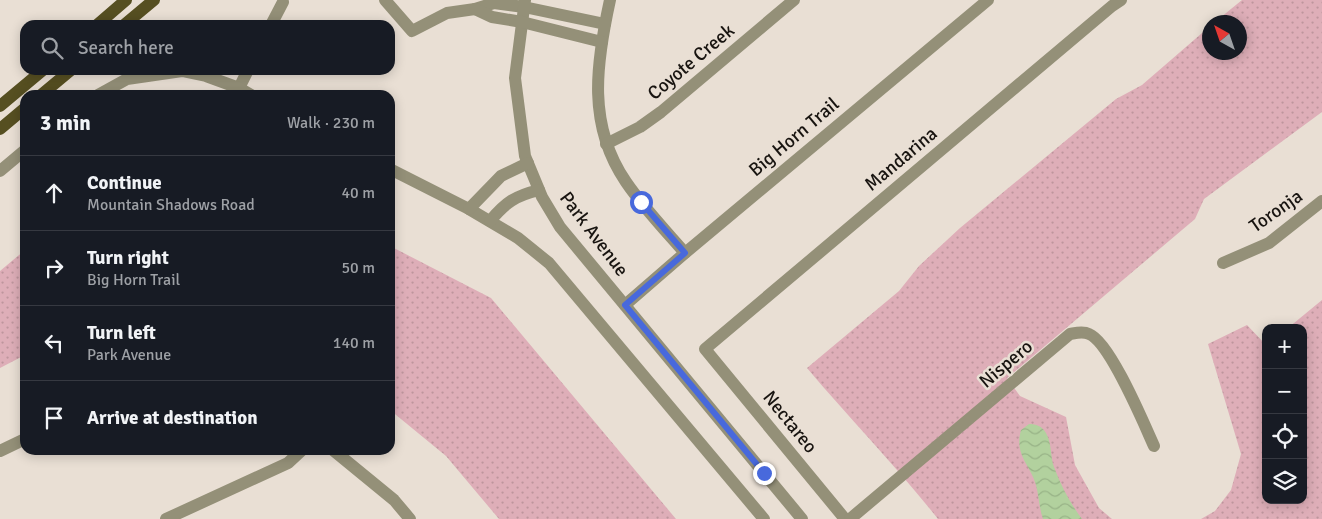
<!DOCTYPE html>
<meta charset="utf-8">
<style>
:root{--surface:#171b24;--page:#242831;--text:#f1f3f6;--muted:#9ea1a6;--line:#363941}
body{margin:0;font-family:Signika,sans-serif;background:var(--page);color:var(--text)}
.controls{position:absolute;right:15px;bottom:15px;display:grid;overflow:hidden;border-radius:10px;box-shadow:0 2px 12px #0003}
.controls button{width:45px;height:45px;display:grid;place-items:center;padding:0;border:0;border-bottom:1px solid var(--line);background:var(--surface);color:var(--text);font:25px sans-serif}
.compass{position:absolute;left:1202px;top:15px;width:45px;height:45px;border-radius:50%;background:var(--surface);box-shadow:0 2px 12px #0003;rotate:320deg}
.stop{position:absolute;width:15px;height:15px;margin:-11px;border:4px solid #4869dc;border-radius:50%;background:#fff}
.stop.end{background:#4869dc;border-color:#fff;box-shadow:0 1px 5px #0008}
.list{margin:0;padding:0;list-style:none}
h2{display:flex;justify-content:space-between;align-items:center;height:65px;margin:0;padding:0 20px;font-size:21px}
h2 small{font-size:16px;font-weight:400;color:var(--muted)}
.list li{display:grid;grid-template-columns:32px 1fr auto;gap:15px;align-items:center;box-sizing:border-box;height:75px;padding:0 20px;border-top:1px solid var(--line)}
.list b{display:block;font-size:19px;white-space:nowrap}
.list p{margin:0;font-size:16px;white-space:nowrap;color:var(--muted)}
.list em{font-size:16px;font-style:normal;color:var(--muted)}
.icon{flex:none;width:28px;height:28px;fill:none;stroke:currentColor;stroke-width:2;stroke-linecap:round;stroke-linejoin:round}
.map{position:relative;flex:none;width:1322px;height:519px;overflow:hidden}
.search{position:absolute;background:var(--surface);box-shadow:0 2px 12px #0003;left:20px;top:20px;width:375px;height:55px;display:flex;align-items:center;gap:12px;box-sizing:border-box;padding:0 18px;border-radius:15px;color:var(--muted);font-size:19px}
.panel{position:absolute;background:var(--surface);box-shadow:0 2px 12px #0003;left:20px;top:90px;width:375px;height:365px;border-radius:15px}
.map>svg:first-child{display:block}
.grass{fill:url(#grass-dots)}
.water{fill:url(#water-waves)}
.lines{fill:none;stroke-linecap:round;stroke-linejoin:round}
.minor{stroke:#949078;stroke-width:12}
.major{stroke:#564f21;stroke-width:12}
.route{stroke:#4869dc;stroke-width:6}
.labels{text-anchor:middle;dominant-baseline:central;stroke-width:5;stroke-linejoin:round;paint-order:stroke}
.street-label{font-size:19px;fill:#181410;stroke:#e9dfd4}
</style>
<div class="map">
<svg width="1322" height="519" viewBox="0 0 1322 519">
<defs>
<pattern id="grass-dots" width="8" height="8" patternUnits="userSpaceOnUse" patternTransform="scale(1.25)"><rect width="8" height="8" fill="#deaeb8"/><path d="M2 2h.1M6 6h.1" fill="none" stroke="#be959d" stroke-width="1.8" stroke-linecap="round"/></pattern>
<pattern id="water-waves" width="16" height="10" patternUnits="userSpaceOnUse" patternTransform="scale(1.25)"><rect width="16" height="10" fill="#b2d19e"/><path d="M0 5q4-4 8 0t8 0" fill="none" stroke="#98b387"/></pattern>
</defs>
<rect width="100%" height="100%" fill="#e9dfd4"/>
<!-- grass -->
<g class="grass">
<path d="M 1242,0 L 1322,0 L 1322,112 L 1204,199 L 1195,219 L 1007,378 L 1020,396 L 1066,417 L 1075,465 L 1099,508 L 1112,519 L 938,519 C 897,467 850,419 807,368 L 899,291 L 919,266 L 960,228 L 1116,99 L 1142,85 L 1209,27 L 1210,52 L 1240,52 L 1240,22 L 1215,22 Z"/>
<polygon points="390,246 491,298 676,519 499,519 446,456 390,410"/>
<polygon points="25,250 25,355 0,368 0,271"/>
<polygon points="1322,300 1322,519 1201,519 1215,511 1231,490 1241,454 1208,344 1247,325 1266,345 1266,500 1303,500 1303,328 1288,328"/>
</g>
<!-- water -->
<path class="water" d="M 1029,424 C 1036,424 1042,426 1046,433 C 1052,443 1050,456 1054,467 C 1061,486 1070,503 1082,519 L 1043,519 C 1039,508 1039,496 1036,485 C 1030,464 1014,455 1021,430 Z"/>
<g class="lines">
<!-- minor -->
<g class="minor">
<polyline points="385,0 412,31 447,13 475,9 494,3 524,7 605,24"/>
<polyline points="525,0 515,78 525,156 542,197 560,227 802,519"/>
<path d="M 610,0 C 596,64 587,125 626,182 C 643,207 665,230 685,253"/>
<polyline points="475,9 492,17 522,22 602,42"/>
<polyline points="271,25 283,2"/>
<polyline points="239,88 248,70"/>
<polyline points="98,95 127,79 182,71 206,76 239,88 251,95"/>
<polyline points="606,144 640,127 661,112 794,0"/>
<polyline points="390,169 469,209 518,238 549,263 764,519"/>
<polyline points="0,171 25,150"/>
<polyline points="469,209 501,176 528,163"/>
<path d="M 490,221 C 506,202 515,196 539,190"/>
<polyline points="1223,263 1269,243 1322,201"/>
<polyline points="625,305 685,253 988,0"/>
<polyline points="333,450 394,500 410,519"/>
<polyline points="0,451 25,439"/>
<polyline points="166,519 288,463 302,450"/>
<polyline points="845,519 705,349 1112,6 1121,0"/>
<path d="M 850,519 L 1070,334 C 1076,333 1083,331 1089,334 C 1110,342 1144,424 1154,446"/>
</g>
<!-- major -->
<g class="major">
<polyline points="97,25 126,0"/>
<polyline points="124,25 154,0"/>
<polyline points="41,95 71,70"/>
<polyline points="0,106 43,70"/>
<polyline points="0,129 25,108"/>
</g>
</g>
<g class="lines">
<!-- route -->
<polyline class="route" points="641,202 685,253 625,305 764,473"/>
</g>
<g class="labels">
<!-- street labels -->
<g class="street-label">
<text transform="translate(691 62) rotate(-40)">Coyote Creek</text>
<text transform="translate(794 137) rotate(-40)">Big Horn Trail</text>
<text transform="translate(901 159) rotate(-40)">Mandarina</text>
<text transform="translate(1276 211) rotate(-35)">Toronja</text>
<text transform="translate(594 234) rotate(53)">Park Avenue</text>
<text transform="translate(1006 364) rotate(-40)">Nispero</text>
<text transform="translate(790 422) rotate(51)">Nectareo</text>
</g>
</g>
</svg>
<div class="controls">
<button>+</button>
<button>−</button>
<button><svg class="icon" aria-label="locate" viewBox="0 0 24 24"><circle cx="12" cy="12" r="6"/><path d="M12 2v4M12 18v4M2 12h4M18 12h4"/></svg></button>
<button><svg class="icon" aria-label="layers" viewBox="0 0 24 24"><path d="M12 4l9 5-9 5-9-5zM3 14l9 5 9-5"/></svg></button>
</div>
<svg class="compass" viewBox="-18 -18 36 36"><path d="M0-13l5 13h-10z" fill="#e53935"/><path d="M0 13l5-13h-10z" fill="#9ea1a6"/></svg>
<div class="stop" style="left:641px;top:202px"></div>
<div class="stop end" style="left:764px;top:473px"></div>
<div class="search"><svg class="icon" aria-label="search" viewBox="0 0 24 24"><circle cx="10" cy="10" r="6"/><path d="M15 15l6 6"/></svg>Search here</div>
<section class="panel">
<h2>3 min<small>Walk · 230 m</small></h2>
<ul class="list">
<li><svg class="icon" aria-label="ahead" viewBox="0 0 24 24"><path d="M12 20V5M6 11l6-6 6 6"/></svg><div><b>Continue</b><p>Mountain Shadows Road</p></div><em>40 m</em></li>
<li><svg class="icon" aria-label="right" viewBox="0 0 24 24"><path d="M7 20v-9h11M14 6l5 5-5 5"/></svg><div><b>Turn right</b><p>Big Horn Trail</p></div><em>50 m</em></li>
<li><svg class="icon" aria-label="left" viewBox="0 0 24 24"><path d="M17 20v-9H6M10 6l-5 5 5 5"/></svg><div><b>Turn left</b><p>Park Avenue</p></div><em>140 m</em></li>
<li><svg class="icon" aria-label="arrive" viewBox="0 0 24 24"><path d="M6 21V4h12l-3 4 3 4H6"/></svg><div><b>Arrive at destination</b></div></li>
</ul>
</section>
</div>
